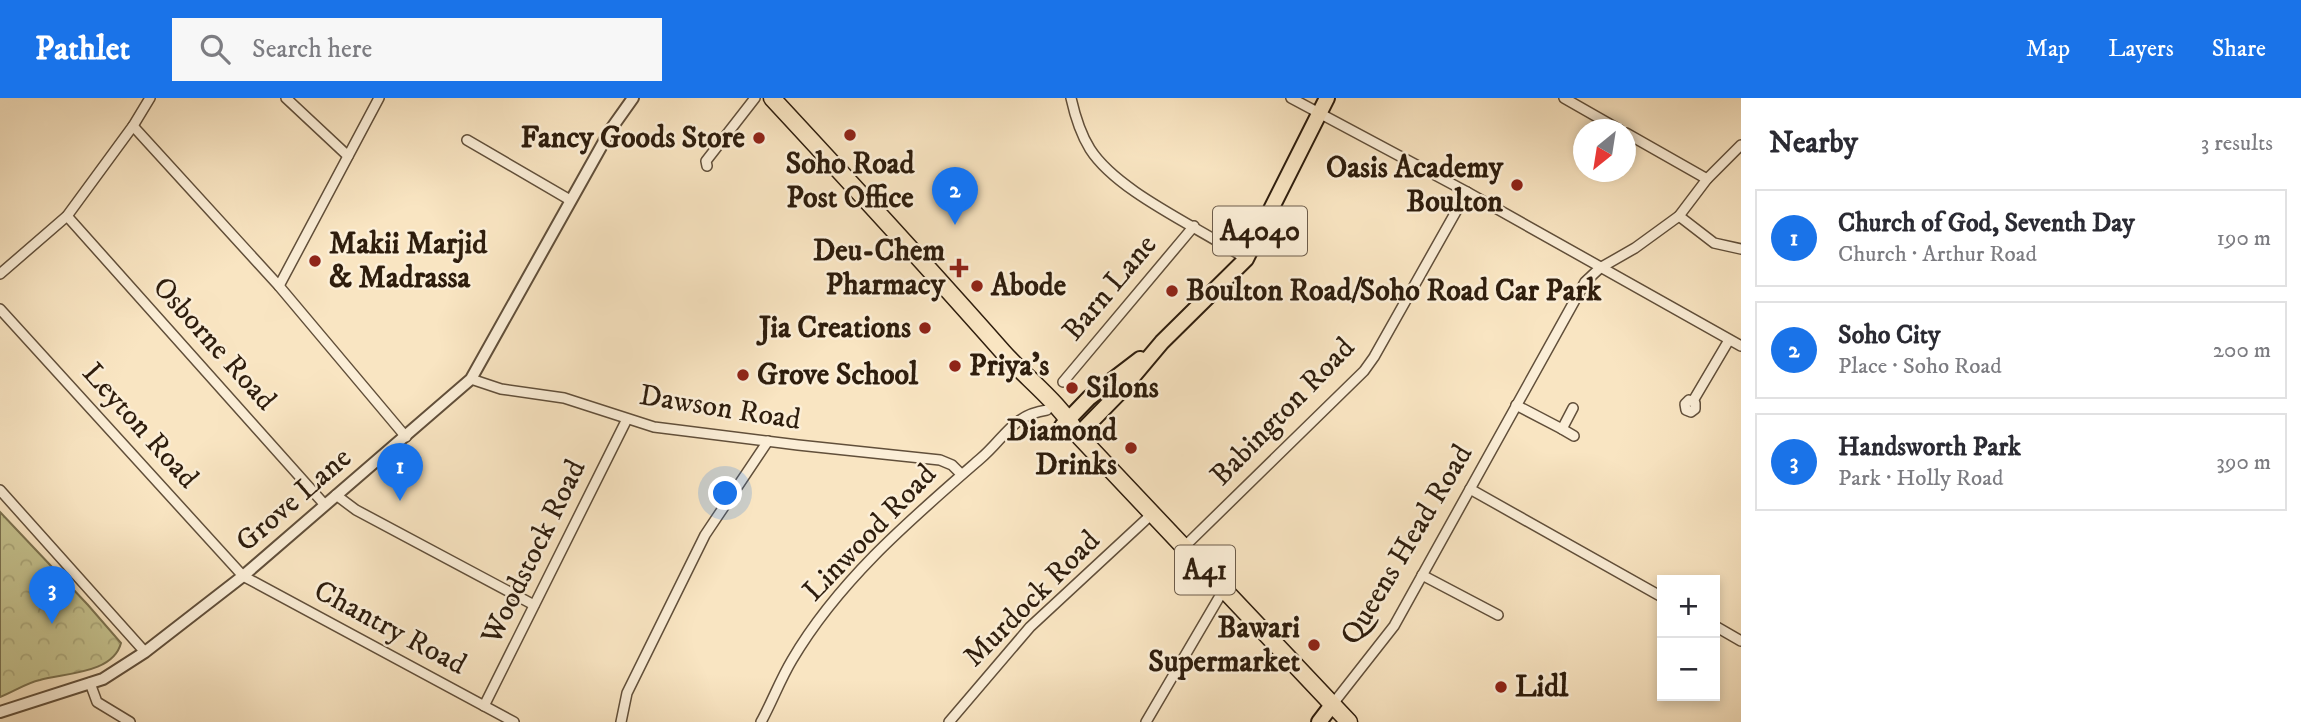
<!DOCTYPE html>
<meta charset="utf-8">
<style>
:root{--surface:#fff;--page:#f7f7f7;--text:#2b2b33;--muted:#7c7c81;--line:#e1e1e2;--accent:#1a73e8}
body{margin:0;font-family:"IM FELL DW Pica",serif;background:var(--page);color:var(--text)}
.controls{position:absolute;right:21px;bottom:21px;display:grid;overflow:hidden;border-radius:0px;box-shadow:0 4px 10px #0003}
.controls button{width:63px;height:63px;display:grid;place-items:center;padding:0;border:0;border-bottom:2px solid var(--line);background:var(--surface);color:var(--text);font:35px sans-serif}
.compass{position:absolute;left:1573px;top:21px;width:63px;height:63px;border-radius:50%;background:var(--surface);box-shadow:0 4px 10px #0003;rotate:210deg}
.you{position:absolute;left:726px;top:396px;width:24px;height:24px;margin:-18px;border:5px solid #fff;border-radius:50%;background:#1a73e8;box-shadow:0 0 0 10px #1a73e833}
.badge{display:grid;place-items:center;width:46px;height:46px;border-radius:50%;background:var(--accent);color:#fff;font-size:23px;font-weight:700}
.pin{position:absolute;translate:-50% -58px;filter:drop-shadow(0 2px 4px #0008)}
.pin::after{content:'';position:absolute;top:37px;width:24px;height:21px;background:inherit;clip-path:polygon(0 0,100% 0,50% 100%)}
.list{margin:0;padding:0;list-style:none}
h2{display:flex;justify-content:space-between;align-items:center;height:91px;margin:0;padding:0 28px;font-size:30px}
h2 small{font-size:23px;font-weight:400;color:var(--muted)}
.list li{display:grid;grid-template-columns:46px 1fr auto;gap:21px;align-items:center;box-sizing:border-box;height:98px;margin:0 14px 14px;padding:0 14px;border:2px solid var(--line);border-radius:0px}
.list b{display:block;font-size:26px;white-space:nowrap}
.list p{margin:0;font-size:23px;white-space:nowrap;color:var(--muted)}
.list em{font-size:23px;font-style:normal;color:var(--muted)}
.icon{flex:none;width:38px;height:38px;fill:none;stroke:currentColor;stroke-width:2;stroke-linecap:round;stroke-linejoin:round}
.map{position:relative;flex:none;width:1741px;height:624px;overflow:hidden}
header{display:flex;align-items:center;gap:42px;box-sizing:border-box;height:98px;padding:0 35px;background:var(--accent);color:#fff}
header strong{font-size:33px}
nav{display:flex;gap:38px;margin-inline-start:auto;font-size:24px}
.search{width:490px;height:63px;background:var(--page);display:flex;align-items:center;gap:18px;box-sizing:border-box;padding:0 24px;border-radius:0px;color:var(--muted);font-size:26px}
main{display:flex}
aside{flex:1;background:var(--surface)}
.map>svg:first-child{display:block}
.park{fill:url(#park-crowns);stroke:#7a704e;stroke-width:2}
.lines{fill:none;stroke-linecap:round;stroke-linejoin:round}
.minor-casing{stroke:#614f3a;stroke-width:12}
.tertiary-casing{stroke:#614f3a;stroke-width:14}
.primary-casing{stroke:#2e1d0d;stroke-width:18}
.trunk-casing{stroke:#2e1d0d;stroke-width:19}
.minor{stroke:#fbeed7;stroke-width:9}
.tertiary{stroke:#fbeed7;stroke-width:10}
.primary{stroke:#f9e5c2;stroke-width:14}
.trunk{stroke:#f9e5c2;stroke-width:16}
.poi-dot{fill:#8f2418;stroke:#fbeed7;stroke-width:2.5}
.labels{text-anchor:middle;dominant-baseline:central;stroke-width:5;stroke-linejoin:round;paint-order:stroke}
.shield{fill:#fbeed7;stroke:#6c5c4a;stroke-width:2}
.shield-label{font-size:28px;font-weight:bold;fill:#2e1d0d}
.poi-label{font-size:30px;font-weight:bold;fill:#2e1d0d;stroke:#fbeed7;text-anchor:start}
.street-label{font-size:30px;fill:#2e1d0d;stroke:#fbeed7}
</style>
<header>
<strong>Pathlet</strong>
<div class="search"><svg class="icon" aria-label="search" viewBox="0 0 24 24"><circle cx="10" cy="10" r="6"/><path d="M15 15l6 6"/></svg>Search here</div>
<nav><a>Map</a><a>Layers</a><a>Share</a></nav>
</header>
<main>
<div class="map">
<svg width="1741" height="624" viewBox="0 0 1741 624">
<defs>
<pattern id="park-crowns" width="20" height="18" patternUnits="userSpaceOnUse" patternTransform="scale(1.75)"><rect width="20" height="18" fill="#c5c28e"/><path d="M2 6a3 3 0 1 1 6 0M12 15a3 3 0 1 1 6 0" fill="none" stroke="#aaa679"/></pattern>
</defs>
<rect width="100%" height="100%" fill="#f9e5c2"/>
<filter id="stains"><feTurbulence type="fractalNoise" baseFrequency=".00286" numOctaves="4"/><feColorMatrix values="0 0 0 0 .2 0 0 0 0 .09 0 0 0 0 .02 0 0 0 .5 -.17"/></filter>
<radialGradient id="worn" r=".72"><stop offset=".6" stop-color="#630" stop-opacity="0"/><stop offset="1" stop-color="#630" stop-opacity=".3"/></radialGradient>
<!-- park -->
<path class="park" d="M 0,414 L 88,507 L 121,545 C 113,576 64,575 40,582 C 26,585 13,594 0,599 Z"/>
<g class="lines">
<defs>
<g id="minor">
<polyline points="286,0 348,58"/>
<path d="M 1071,0 C 1075,18 1080,35 1090,51 C 1118,95 1201,130 1246,161"/>
<polyline points="1291,0 1467,94 1741,248"/>
<polyline points="1564,0 1620,32"/>
<polyline points="133,28 279,188 406,339"/>
<polyline points="1626,35 1707,81"/>
<polyline points="467,42 570,102"/>
<polyline points="707,68 706,63 755,0"/>
<polyline points="67,118 325,407"/>
<polyline points="1679,118 1714,145 1741,151"/>
<polyline points="0,176 67,118 133,28 150,0"/>
<polyline points="279,188 379,0"/>
<polyline points="0,211 243,478 514,624"/>
<polyline points="471,281 501,291 564,300 654,329 798,347 940,362 952,367 961,376"/>
<polyline points="1063,284 1194,128"/>
<polygon points="1689,302 1695,305 1695,311 1691,314 1686,312 1685,306"/>
<polyline points="1693,303 1729,242"/>
<polyline points="1516,307 1562,331 1573,310"/>
<polyline points="1562,331 1574,338"/>
<polyline points="1470,391 1662,499"/>
<polyline points="0,392 145,554"/>
<polyline points="336,397 356,412 534,507"/>
<polyline points="1184,449 1364,273 1374,259 1467,94"/>
<polyline points="1422,477 1498,517"/>
<polyline points="1715,528 1741,543"/>
<polyline points="90,585 97,604 130,624"/>
<polyline points="1332,607 1394,528 1585,184 1600,170 1635,150 1679,118 1707,81 1741,47"/>
<polyline points="484,608 627,321"/>
<polyline points="621,624 627,595 705,437 768,343"/>
<path d="M 761,624 C 772,604 780,582 792,562 C 839,482 911,421 980,361 C 1005,340 1012,317 1047,312"/>
<polyline points="949,624 1030,529 1153,415"/>
<polyline points="1146,624 1224,491"/>
</g>
<polyline id="tertiary" points="0,614 103,581 145,554 243,478 471,281 611,31 633,0"/>
<g id="primary">
<polyline points="1062,328 1089,300 1140,261"/>
<polyline points="1078,337 1120,294 1162,244 1246,161 1327,0"/>
<polyline points="1319,624 1332,607"/>
</g>
<path id="trunk" d="M 772,0 C 850,84 927,168 1003,254 C 1028,282 1059,304 1078,337 L 1349,624"/>
</defs>
<!-- minor casing -->
<use href="#minor" class="minor-casing"/>
<!-- tertiary casing -->
<use href="#tertiary" class="tertiary-casing"/>
<!-- primary casing -->
<use href="#primary" class="primary-casing"/>
<!-- trunk casing -->
<use href="#trunk" class="trunk-casing"/>
<!-- minor -->
<use href="#minor" class="minor"/>
<!-- tertiary -->
<use href="#tertiary" class="tertiary"/>
<!-- primary -->
<use href="#primary" class="primary"/>
<!-- trunk -->
<use href="#trunk" class="trunk"/>
</g>
<!-- markers -->
<g class="poi-dot">
<circle cx="850" cy="37" r="7"/>
<circle cx="759" cy="40" r="7"/>
<circle cx="1517" cy="87" r="7"/>
<circle cx="315" cy="163" r="7"/>
<path d="M955.5 159.5h7v7h7v7h-7v7h-7v-7h-7v-7h7z"/>
<circle cx="977" cy="188" r="7"/>
<circle cx="1172" cy="193" r="7"/>
<circle cx="925" cy="230" r="7"/>
<circle cx="955" cy="268" r="7"/>
<circle cx="743" cy="277" r="7"/>
<circle cx="1072" cy="290" r="7"/>
<circle cx="1131" cy="350" r="7"/>
<circle cx="1314" cy="547" r="7"/>
<circle cx="1501" cy="589" r="7"/>
</g>
<g class="labels">
<!-- shield labels -->
<g class="shield">
<rect x="1213" y="108.5" width="94" height="49" rx="5"/>
<rect x="1175" y="447.5" width="60" height="49" rx="5"/>
</g>
<g class="shield-label">
<text x="1260" y="133">A4040</text>
<text x="1205" y="472">A41</text>
</g>
<!-- poi labels -->
<g class="poi-label">
<text x="745" y="40" text-anchor="end">Fancy Goods Store</text>
<text x="850" y="66" text-anchor="middle">Soho Road<tspan x="850" dy="34">Post Office</tspan></text>
<text x="1503" y="70" text-anchor="end">Oasis Academy<tspan x="1503" dy="34">Boulton</tspan></text>
<text x="329" y="146">Makii Marjid<tspan x="329" dy="34">&amp; Madrassa</tspan></text>
<text x="945" y="153" text-anchor="end">Deu-Chem<tspan x="945" dy="34">Pharmacy</tspan></text>
<text x="991" y="188">Abode</text>
<text x="1186" y="193">Boulton Road/Soho Road Car Park</text>
<text x="911" y="230" text-anchor="end">Jia Creations</text>
<text x="969" y="268">Priya's</text>
<text x="757" y="277">Grove School</text>
<text x="1086" y="290">Silons</text>
<text x="1117" y="333" text-anchor="end">Diamond<tspan x="1117" dy="34">Drinks</tspan></text>
<text x="1300" y="530" text-anchor="end">Bawari<tspan x="1300" dy="34">Supermarket</tspan></text>
<text x="1515" y="589">Lidl</text>
</g>
<!-- street labels -->
<g class="street-label">
<text transform="translate(1110 190) rotate(-50)">Barn Lane</text>
<text transform="translate(214 246) rotate(48)">Osborne Road</text>
<text transform="translate(720 310) rotate(9)">Dawson Road</text>
<text transform="translate(1283 314) rotate(-46)">Babington Road</text>
<text transform="translate(140 328) rotate(48)">Leyton Road</text>
<text transform="translate(294 402) rotate(-41)">Grove Lane</text>
<text transform="translate(870 435) rotate(-46)">Linwood Road</text>
<text transform="translate(1407 447) rotate(-59)">Queens Head Road</text>
<text transform="translate(534 454) rotate(-64)">Woodstock Road</text>
<text transform="translate(1032 501) rotate(-45)">Murdock Road</text>
<text transform="translate(390 530) rotate(28)">Chantry Road</text>
</g>
</g>
<rect width="100%" height="100%" filter="url(#stains)"/>
<rect width="100%" height="100%" fill="url(#worn)"/>
</svg>
<div class="controls">
<button>+</button>
<button>−</button>
</div>
<svg class="compass" viewBox="-18 -18 36 36"><path d="M0-13l5 13h-10z" fill="#e53935"/><path d="M0 13l5-13h-10z" fill="#7c7c81"/></svg>
<div class="you"></div>
<div class="pin badge" style="left:400px;top:403px">1</div>
<div class="pin badge" style="left:955px;top:127px">2</div>
<div class="pin badge" style="left:52px;top:526px">3</div>
</div>
<aside>
<h2>Nearby<small>3 results</small></h2>
<ul class="list">
<li><span class="badge">1</span><div><b>Church of God, Seventh Day</b><p>Church · Arthur Road</p></div><em>190 m</em></li>
<li><span class="badge">2</span><div><b>Soho City</b><p>Place · Soho Road</p></div><em>200 m</em></li>
<li><span class="badge">3</span><div><b>Handsworth Park</b><p>Park · Holly Road</p></div><em>390 m</em></li>
</ul>
</aside>
</main>
